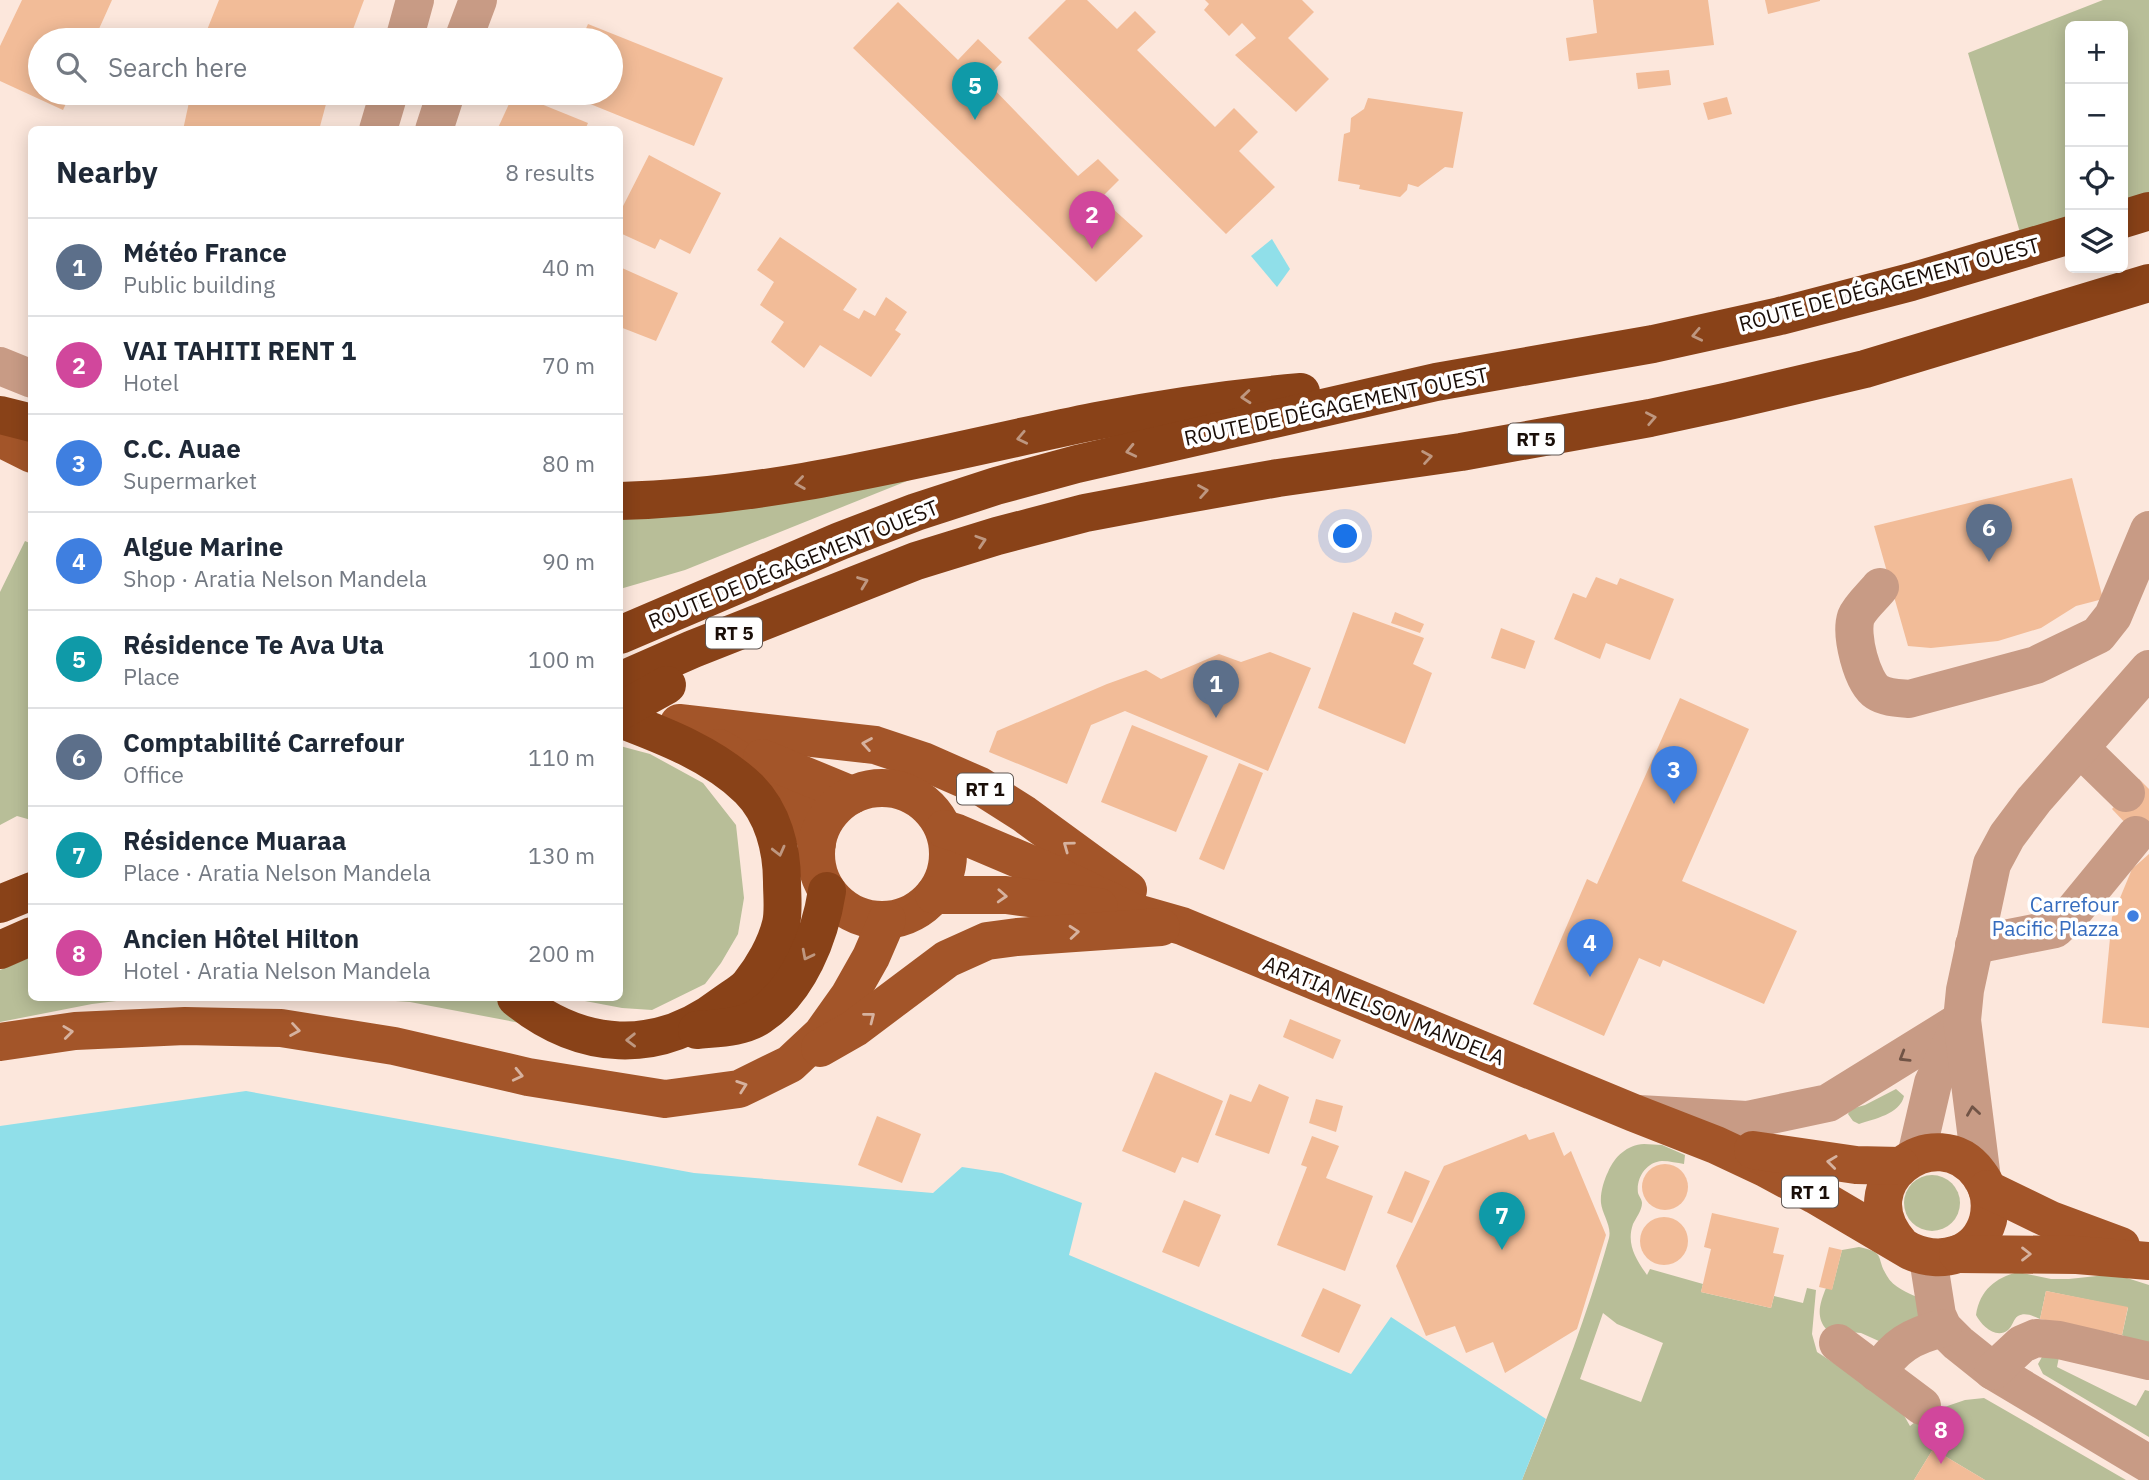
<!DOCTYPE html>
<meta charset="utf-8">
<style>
:root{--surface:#fff;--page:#f6f6f7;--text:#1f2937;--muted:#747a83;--line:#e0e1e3;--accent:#b45309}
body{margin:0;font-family:"IBM Plex Sans",sans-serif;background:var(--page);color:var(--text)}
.controls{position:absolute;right:21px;top:21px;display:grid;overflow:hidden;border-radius:10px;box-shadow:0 4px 18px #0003}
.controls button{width:63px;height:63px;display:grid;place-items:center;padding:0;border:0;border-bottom:2px solid var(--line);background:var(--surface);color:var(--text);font:35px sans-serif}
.you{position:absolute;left:1346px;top:537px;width:24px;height:24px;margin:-18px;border:5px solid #fff;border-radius:50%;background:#1a73e8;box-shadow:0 0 0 10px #1a73e833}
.badge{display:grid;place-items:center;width:46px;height:46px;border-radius:50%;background:var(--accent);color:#fff;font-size:23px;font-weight:700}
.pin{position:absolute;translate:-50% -58px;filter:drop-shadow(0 2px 4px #0008)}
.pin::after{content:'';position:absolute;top:37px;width:24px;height:21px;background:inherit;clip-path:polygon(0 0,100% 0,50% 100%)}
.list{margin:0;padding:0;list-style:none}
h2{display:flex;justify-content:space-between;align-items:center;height:91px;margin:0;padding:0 28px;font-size:30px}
h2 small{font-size:23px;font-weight:400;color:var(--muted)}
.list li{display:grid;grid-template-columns:46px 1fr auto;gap:21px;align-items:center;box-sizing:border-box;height:98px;padding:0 28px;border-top:2px solid var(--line)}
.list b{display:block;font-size:26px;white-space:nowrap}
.list p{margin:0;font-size:23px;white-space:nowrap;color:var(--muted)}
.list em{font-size:23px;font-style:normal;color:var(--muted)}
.icon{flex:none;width:38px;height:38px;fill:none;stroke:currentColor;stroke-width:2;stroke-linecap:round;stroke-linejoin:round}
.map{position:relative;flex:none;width:2149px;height:1480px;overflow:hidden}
.search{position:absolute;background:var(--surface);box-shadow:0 4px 18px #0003;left:28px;top:28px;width:595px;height:77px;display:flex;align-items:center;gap:18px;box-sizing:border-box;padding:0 24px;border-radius:38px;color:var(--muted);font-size:26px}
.panel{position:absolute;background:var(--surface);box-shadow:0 4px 18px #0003;left:28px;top:126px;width:595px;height:875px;border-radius:10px}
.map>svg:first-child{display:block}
.green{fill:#b8be98;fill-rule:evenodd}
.water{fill:#90dfe9}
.building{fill:#f2bc98}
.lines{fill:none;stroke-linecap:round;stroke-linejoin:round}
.minor{stroke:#c89b85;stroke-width:38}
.major{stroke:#a35529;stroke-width:38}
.highway{stroke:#894218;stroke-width:38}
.highway-bridge{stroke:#894218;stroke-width:38}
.oneway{stroke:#be9780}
.oneway2{stroke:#d6b29f}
.oneway3{stroke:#715446}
.shop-dot{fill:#3f7fe0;stroke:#fff;stroke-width:2.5}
.labels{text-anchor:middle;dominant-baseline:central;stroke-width:7;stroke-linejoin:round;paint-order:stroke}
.shield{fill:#fff;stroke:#5f5652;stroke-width:2}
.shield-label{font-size:19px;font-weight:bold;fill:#1a0e08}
.street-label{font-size:21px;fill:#1a0e08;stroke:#fff}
.shop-label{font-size:21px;fill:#366cbe;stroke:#fff;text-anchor:end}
</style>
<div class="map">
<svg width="2149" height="1480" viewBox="0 0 2149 1480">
<rect width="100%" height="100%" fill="#fce7dc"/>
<!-- green -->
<g class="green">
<polygon points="2103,0 2149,0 2149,193 2123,202 2123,26 2070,26 2070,219 2021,236 1968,53"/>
<polygon points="922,475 685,570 620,589 620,514"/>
<polygon points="25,541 32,544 31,820 17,816 0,825 0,592"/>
<polygon points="620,746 650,754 703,783 736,825 744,898 738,934 721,963 705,984 652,1010 622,1008 585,1001 579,998 620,998"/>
<polygon points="31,957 32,998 141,998 92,1004 0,1022 0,970"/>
<polygon points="352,998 501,998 536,1026 410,1002"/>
<path d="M 1896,1089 L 1904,1096 C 1900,1114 1874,1119 1859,1124 L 1853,1121 L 1848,1114 L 1851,1109 L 1865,1105 Z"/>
<path d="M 1644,1144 L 1662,1145 L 1685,1155 L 1684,1164 C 1677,1163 1670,1161 1662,1161 C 1646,1162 1636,1178 1638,1193 C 1639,1196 1642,1200 1642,1203 C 1642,1210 1636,1218 1633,1224 C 1626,1244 1636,1259 1647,1275 L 1650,1269 L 1703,1284 L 1701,1292 L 1771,1308 L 1774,1296 L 1803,1303 L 1807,1288 L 1816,1290 L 1812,1334 L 1817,1352 L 1898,1405 L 1910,1426 L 1927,1413 L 1965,1400 L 1984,1398 L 2126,1480 L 1985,1480 L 1933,1449 L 1914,1480 L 1522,1480 C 1554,1401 1586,1320 1609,1238 C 1612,1226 1602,1214 1601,1203 C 1600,1193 1604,1180 1608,1172 C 1615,1156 1627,1145 1644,1144 ZM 1603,1313 L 1617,1324 L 1663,1343 L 1641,1402 L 1580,1379 Z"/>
<circle cx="1932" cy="1203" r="28"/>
<path d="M 1859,1247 C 1887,1253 1875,1257 1887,1276 C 1893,1287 1908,1293 1919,1298 L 1920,1315 L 1881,1342 L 1861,1333 L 1827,1330 C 1815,1317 1820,1303 1826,1288 L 1832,1289 L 1842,1250 Z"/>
<path d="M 2018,1272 L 2051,1279 L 2069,1279 L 2106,1275 L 2127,1278 L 2149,1285 L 2149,1344 L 2136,1342 L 2122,1335 L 2128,1308 L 2046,1291 L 2040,1319 C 2033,1316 2025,1312 2018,1316 C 2013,1319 2013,1326 2008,1330 C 1996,1340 1981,1325 1976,1315 C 1980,1290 1995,1278 2018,1272 Z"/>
<polygon points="2042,1357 2059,1357 2057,1367 2136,1406 2145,1390 2149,1391 2149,1437 2043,1374 2038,1364"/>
</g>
<!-- water -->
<g class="water">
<polygon points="1272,239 1290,269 1277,287 1251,256"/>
<polygon points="246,1091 694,1173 933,1193 962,1167 1002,1173 1082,1203 1069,1255 1351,1374 1391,1317 1546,1419 1522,1480 0,1480 0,1126"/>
</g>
<!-- building -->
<g class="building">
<polygon points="22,0 112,0 94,40 40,40 40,93 71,93 63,110 0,81 0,46"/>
<polygon points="219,0 364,0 349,40 203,40"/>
<polygon points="1066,0 1087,0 1117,29 1135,11 1156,32 1137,50 1215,127 1234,108 1258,132 1239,151 1275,187 1226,234 1028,38"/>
<polygon points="1205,0 1302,0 1314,12 1288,38 1329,79 1296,112 1235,55 1256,38 1242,23 1229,36 1204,10 1209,4"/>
<polygon points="1593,0 1708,0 1714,45 1569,61 1566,38 1597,33"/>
<polygon points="1765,0 1820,0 1820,1 1768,14"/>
<polygon points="898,2 958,60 978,39 1002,62 985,80 1078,176 1098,159 1119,180 1101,198 1143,236 1096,282 853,48"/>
<polygon points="588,24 723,78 694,146 563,93 611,93 611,40 581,40"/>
<polygon points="1669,70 1671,85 1638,89 1636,73"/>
<polygon points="191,93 329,93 319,130 183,130"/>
<polygon points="514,93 588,123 585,130 497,130"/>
<polygon points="1727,97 1732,114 1708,120 1703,103"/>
<polygon points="1368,98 1463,112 1453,168 1445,167 1418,187 1408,184 1407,190 1400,197 1359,189 1360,185 1338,181 1344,134 1350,132 1351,118 1364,109"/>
<polygon points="649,155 721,193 690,254 660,239 655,249 620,233 620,212"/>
<polygon points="780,237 857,289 843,310 859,319 864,310 875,316 886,297 907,312 895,330 901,334 871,377 820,345 804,368 771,342 784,322 760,305 774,282 757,270"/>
<polygon points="622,268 678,293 656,341 620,327 620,276"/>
<polygon points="2072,478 2103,599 2076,606 2041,628 1998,641 1931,648 1908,646 1874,526"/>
<polygon points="1596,577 1617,585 1620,578 1674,599 1650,660 1606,643 1600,659 1554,639 1573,593 1586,598"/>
<polygon points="1353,612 1424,638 1413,664 1432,673 1405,744 1318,708"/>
<polygon points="1395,612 1424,624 1420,633 1391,623"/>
<polygon points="1501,628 1535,641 1525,669 1491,658"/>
<polygon points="1270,652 1311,668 1268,771 1125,711 1091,725 1067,784 989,752 997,731 1107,684 1146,670 1161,679 1219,654 1241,662"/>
<polygon points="1680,698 1749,729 1682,881 1797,931 1764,1004 1663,960 1660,967 1639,958 1604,1036 1533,1004 1587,879 1597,884"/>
<polygon points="1132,725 1208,756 1176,832 1101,802"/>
<polygon points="1239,763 1263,773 1224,870 1199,859"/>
<polygon points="2139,779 2149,789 2149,848 2112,809"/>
<polygon points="2149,854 2149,1028 2102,1023 2112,917 2119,905 2120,898 2132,869"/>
<polygon points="1290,1019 1341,1040 1333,1059 1283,1037"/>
<polygon points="1155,1072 1223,1101 1198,1163 1182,1157 1175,1173 1122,1151"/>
<polygon points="1259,1084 1289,1097 1269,1154 1215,1135 1230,1094 1251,1102"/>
<polygon points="1316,1099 1343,1106 1336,1132 1309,1123"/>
<polygon points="877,1116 921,1134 902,1183 858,1165"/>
<polygon points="1554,1132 1564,1156 1571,1151 1606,1235 1577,1329 1505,1373 1493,1342 1466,1353 1455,1326 1426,1336 1396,1266 1444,1166 1526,1134 1529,1140"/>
<polygon points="1312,1136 1339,1146 1326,1178 1373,1196 1345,1271 1277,1245 1307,1167 1301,1165"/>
<circle cx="1665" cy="1187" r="23"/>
<polygon points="1405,1171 1430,1181 1412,1223 1387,1213"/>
<polygon points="1184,1200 1221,1215 1199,1267 1162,1252"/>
<polygon points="1712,1213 1779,1228 1773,1253 1784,1255 1771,1308 1701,1292 1711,1249 1704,1247"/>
<circle cx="1664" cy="1241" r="24"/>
<polygon points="1829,1247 1842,1250 1832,1290 1819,1287"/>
<polygon points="1323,1288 1361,1305 1339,1353 1301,1336"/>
<polygon points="2046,1291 2128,1307 2122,1335 2040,1319"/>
<polygon points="1933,1449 1985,1480 1914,1480"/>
</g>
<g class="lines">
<!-- minor -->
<g class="minor">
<polyline points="404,40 415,0"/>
<polyline points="463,40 478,0"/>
<polyline points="378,130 389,93"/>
<polyline points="434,130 446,93"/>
<polyline points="0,366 32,379"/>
<path d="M 1880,587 C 1873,596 1860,607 1856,617 C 1850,635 1862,682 1877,692 C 1886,698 1899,698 1909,699 L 2036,665 L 2098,635 L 2113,616 L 2149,530"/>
<polyline points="2080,748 2126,793"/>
<polyline points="1974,945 2055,929 2072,913 2136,835"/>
<polyline points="1639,1114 1747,1120 1828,1103 1962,1020"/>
<polyline points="1916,1156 1933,1083 1962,1020"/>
<polyline points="1982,1179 1962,1020 1965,990 1992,864 2007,836 2034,800 2149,669"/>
<polyline points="1928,1258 1937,1315 1943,1328 1958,1343 1993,1371 2149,1464"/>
<polyline points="1838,1343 1922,1406"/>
<polyline points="1993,1371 2022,1344 2036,1338 2059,1340 2149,1361"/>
<path d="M 1877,1373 C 1895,1346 1911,1336 1943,1328"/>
</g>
<!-- major -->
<g class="major">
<polyline points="0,438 32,454"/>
<polyline points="679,723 875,745 923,761 980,786 1024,814 1128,890"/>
<path d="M 719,748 C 764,776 798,790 817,843"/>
<polyline points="762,758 852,795"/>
<circle cx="882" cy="854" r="66"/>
<path d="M 944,829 L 957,833 L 1054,874 L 1133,912 L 1182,926 L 1634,1113 L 1716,1145 L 1765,1168 L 1815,1195 L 1910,1251 C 1941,1265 1978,1256 1988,1220 C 1992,1203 1989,1187 1979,1174 C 1937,1117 1844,1183 1901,1245"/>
<polyline points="934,895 1006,895 1099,907"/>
<polyline points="0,1042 75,1031 185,1026 281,1028 394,1046 528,1077 665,1099 739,1089 790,1064 822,1034 849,996 871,957 887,920"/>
<polyline points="820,1048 855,1028 947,959 987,941 1017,937 1161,927"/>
<polyline points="1753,1150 1856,1165 1900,1166"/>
<polyline points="1987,1189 2051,1220 2121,1246"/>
<polyline points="1958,1254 2077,1255 2149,1261"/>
</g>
<!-- highway -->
<g class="highway">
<polyline points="2123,219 2149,211"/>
<polyline points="0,415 32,423"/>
<path d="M 620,501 C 782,497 938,453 1096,421 C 1164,408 1232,398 1301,392"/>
<polyline points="620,635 840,541 916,512 996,486 1077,464 1436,382 1653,344 1780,316 1911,282 2070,235"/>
<polyline points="620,681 693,649 916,561 997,536 1085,513 1170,497 1278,478 1461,452 1650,418 1729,401 1865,369 2149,283"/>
<polyline points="0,904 32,891"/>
<polyline points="0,950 32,936"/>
<path d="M 516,998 C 581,1051 657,1056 724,1004 C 732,998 743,992 749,985 C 763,968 776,945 781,924 C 784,911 782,895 782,882 C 782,849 773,813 749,789 C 714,755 665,736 620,719"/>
<path d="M 697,1030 C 717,1028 743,1028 760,1016 C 799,990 820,936 827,891"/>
</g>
<!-- highway-bridge -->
<polyline class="highway-bridge" points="620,711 667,685"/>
</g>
<!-- one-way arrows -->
<defs><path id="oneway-chevron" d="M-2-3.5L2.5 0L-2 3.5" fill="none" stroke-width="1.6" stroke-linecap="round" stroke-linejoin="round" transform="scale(1.75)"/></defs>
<g class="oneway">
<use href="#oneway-chevron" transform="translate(1697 335) rotate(168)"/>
<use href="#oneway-chevron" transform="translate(1246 397) rotate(175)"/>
<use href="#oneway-chevron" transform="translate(1651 418) rotate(-11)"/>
<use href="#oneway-chevron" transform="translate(1022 438) rotate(168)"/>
<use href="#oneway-chevron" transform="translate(1131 451) rotate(167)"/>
<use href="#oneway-chevron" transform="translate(1427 457) rotate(-9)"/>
<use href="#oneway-chevron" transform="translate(800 483) rotate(172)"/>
<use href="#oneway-chevron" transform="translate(1203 491) rotate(-10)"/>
<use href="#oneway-chevron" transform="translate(981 541) rotate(-18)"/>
<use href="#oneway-chevron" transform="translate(863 582) rotate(-21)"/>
<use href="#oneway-chevron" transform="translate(779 851) rotate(76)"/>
<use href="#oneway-chevron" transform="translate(807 955) rotate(117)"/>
<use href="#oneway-chevron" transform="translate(631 1040) rotate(179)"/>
</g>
<g class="oneway2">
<use href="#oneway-chevron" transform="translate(867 744) rotate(-170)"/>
<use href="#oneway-chevron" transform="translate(1068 846) rotate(-144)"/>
<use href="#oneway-chevron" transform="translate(1002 896) rotate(3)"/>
<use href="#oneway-chevron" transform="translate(1074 932) rotate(-5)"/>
<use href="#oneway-chevron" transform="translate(870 1017) rotate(-38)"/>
<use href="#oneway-chevron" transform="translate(295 1030) rotate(9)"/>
<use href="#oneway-chevron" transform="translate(68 1032) rotate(-7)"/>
<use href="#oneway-chevron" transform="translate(518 1075) rotate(13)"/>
<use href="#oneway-chevron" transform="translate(742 1086) rotate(-19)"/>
<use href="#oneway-chevron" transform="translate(1832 1162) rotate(-173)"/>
<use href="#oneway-chevron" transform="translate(2026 1254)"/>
</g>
<g class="oneway3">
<use href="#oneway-chevron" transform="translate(1904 1057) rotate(149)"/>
<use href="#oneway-chevron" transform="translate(1973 1111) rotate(-98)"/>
</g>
<!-- markers -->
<circle class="shop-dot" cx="2133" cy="916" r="7"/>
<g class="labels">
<!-- shield labels -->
<g class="shield">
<rect x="1508" y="423.5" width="56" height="31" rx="5"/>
<rect x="706" y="617.5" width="56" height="31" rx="5"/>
<rect x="957" y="773.5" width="56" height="31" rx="5"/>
<rect x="1782" y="1176.5" width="56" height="31" rx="5"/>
</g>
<g class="shield-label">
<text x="1536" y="439">RT 5</text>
<text x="734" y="633">RT 5</text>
<text x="985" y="789">RT 1</text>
<text x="1810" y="1192">RT 1</text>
</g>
<!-- street labels -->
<g class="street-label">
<text transform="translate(1889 284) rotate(-15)">ROUTE DE DÉGAGEMENT OUEST</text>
<text transform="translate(1336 406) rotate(-12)">ROUTE DE DÉGAGEMENT OUEST</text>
<text transform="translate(793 564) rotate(-22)">ROUTE DE DÉGAGEMENT OUEST</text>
<text transform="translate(1384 1010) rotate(22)">ARATIA NELSON MANDELA</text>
</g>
<!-- shop labels -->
<g class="shop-label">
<text x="2119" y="904">Carrefour<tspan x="2119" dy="24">Pacific Plazza</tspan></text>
</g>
</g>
</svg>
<div class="controls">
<button>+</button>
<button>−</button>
<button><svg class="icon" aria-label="locate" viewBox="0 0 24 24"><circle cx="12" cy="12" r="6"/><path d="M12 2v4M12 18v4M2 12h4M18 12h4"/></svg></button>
<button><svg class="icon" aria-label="layers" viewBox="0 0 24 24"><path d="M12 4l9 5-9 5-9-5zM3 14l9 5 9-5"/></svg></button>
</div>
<div class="you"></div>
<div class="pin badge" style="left:1216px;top:718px;background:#5c6f8a">1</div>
<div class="pin badge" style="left:1092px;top:249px;background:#d1479c">2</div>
<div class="pin badge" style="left:1674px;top:804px;background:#3f7fe0">3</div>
<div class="pin badge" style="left:1590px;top:977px;background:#3f7fe0">4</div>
<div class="pin badge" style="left:975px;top:120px;background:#0f9aa8">5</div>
<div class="pin badge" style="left:1989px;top:562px;background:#5c6f8a">6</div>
<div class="pin badge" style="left:1502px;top:1250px;background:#0f9aa8">7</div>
<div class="pin badge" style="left:1941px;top:1464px;background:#d1479c">8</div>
<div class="search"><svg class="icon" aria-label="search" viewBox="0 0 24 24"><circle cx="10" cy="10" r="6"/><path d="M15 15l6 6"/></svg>Search here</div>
<section class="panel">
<h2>Nearby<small>8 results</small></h2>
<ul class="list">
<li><span class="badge" style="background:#5c6f8a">1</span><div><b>Météo France</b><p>Public building</p></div><em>40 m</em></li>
<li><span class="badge" style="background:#d1479c">2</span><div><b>VAI TAHITI RENT 1</b><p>Hotel</p></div><em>70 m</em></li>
<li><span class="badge" style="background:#3f7fe0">3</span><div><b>C.C. Auae</b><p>Supermarket</p></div><em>80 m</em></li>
<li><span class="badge" style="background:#3f7fe0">4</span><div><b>Algue Marine</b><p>Shop · Aratia Nelson Mandela</p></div><em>90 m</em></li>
<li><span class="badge" style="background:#0f9aa8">5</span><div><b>Résidence Te Ava Uta</b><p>Place</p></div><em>100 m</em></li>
<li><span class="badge" style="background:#5c6f8a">6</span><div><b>Comptabilité Carrefour</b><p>Office</p></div><em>110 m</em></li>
<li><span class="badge" style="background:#0f9aa8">7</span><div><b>Résidence Muaraa</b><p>Place · Aratia Nelson Mandela</p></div><em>130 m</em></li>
<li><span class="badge" style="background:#d1479c">8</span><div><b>Ancien Hôtel Hilton</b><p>Hotel · Aratia Nelson Mandela</p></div><em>200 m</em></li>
</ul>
</section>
</div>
